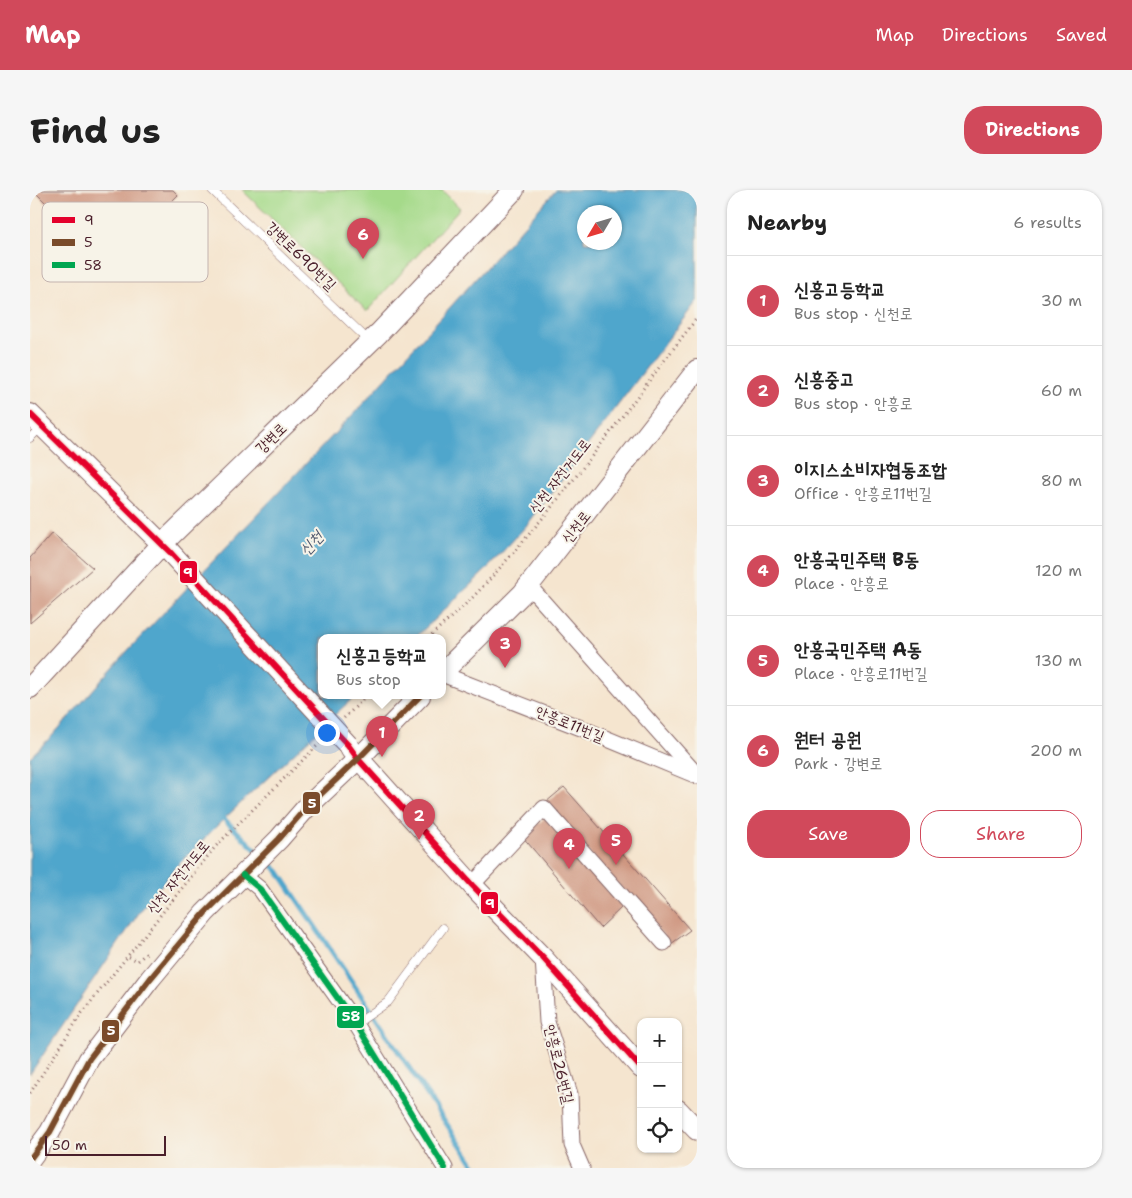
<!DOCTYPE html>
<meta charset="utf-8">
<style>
:root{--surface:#fff;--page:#f6f6f6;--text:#222;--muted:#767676;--line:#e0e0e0;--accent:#d1495b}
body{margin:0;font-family:"Shantell Sans","Poor Story",sans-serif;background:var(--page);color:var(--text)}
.controls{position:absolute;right:15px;bottom:15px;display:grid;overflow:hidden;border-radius:10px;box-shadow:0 1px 4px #0004}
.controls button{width:45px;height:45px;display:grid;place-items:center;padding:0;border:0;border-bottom:1px solid var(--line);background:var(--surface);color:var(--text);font:25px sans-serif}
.compass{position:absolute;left:547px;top:15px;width:45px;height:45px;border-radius:50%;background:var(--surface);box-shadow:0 1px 4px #0004;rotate:232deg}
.scale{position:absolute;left:15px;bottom:12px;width:121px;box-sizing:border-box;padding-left:5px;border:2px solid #4a1f2b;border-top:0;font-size:14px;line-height:18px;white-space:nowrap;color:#4a1f2b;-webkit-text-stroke:4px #f7f3e8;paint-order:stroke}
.you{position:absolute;left:296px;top:542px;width:18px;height:18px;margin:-12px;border:4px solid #fff;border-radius:50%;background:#1a73e8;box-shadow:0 0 0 8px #1a73e833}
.badge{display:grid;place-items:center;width:32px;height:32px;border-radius:50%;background:var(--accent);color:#fff;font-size:16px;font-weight:700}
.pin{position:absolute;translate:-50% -41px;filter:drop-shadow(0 1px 2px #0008)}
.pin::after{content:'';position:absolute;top:26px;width:18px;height:15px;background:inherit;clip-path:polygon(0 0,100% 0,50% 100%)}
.popup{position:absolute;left:288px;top:444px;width:128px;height:65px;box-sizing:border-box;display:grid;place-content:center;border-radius:10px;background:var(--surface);filter:drop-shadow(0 1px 4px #0005);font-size:16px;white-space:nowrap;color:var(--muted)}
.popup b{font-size:19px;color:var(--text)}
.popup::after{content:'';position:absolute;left:50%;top:100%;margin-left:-10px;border:10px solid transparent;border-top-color:var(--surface)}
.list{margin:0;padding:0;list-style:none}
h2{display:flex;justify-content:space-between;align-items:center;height:65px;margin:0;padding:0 20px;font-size:21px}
h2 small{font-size:16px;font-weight:400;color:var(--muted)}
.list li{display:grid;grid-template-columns:32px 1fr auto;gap:15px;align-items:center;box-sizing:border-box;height:90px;padding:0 20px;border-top:1px solid var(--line)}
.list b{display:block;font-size:19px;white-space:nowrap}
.list p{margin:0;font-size:16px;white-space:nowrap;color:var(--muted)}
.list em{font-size:16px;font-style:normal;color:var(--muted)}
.actions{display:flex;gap:10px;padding:15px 20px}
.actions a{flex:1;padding:11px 0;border:1px solid var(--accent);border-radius:20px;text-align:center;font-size:18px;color:var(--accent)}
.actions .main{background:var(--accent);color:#fff}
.icon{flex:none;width:28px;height:28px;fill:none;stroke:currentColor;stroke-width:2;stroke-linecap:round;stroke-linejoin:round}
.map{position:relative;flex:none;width:667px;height:978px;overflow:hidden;border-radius:20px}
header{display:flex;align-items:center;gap:30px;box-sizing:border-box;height:70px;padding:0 25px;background:var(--accent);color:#fff}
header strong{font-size:24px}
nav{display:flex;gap:28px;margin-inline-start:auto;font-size:18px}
.intro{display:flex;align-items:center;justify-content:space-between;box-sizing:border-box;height:120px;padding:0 30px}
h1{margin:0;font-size:35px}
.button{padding:12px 22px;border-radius:20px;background:var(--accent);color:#fff;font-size:18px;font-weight:700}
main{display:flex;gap:30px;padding:0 30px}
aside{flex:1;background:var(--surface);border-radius:20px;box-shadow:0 1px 4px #0004}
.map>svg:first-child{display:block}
.green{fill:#a5da8a;stroke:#787c5a}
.water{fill:#4fa6cc;stroke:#4c627c;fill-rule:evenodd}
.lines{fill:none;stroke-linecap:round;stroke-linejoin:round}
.stream{stroke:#4fa6cc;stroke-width:5}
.building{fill:#cf9781}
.lane-casing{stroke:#866464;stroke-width:9}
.street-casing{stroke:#866464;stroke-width:17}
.secondary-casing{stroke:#866464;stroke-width:22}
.path{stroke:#866464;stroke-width:3;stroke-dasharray:1 4;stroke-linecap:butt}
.lane{stroke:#fff;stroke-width:8}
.street{stroke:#fff;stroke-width:15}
.secondary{stroke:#fff;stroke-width:20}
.secondary-bridge-casing{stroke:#866464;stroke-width:22;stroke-linecap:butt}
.secondary-bridge{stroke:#fff;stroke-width:20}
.bus-1-casing{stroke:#f7f3e8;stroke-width:10}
.bus-2-casing{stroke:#f7f3e8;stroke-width:10}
.bus-3-casing{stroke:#f7f3e8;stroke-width:10}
.bus-1{stroke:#e4002b;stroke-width:6}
.bus-2{stroke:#7a4b2a;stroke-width:6}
.bus-3{stroke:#00a651;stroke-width:6}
.labels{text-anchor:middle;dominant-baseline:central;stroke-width:4;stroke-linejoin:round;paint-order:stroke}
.street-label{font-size:15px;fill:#4a1f2b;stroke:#f7f3e8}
.water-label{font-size:16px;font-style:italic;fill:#4c556b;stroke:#f7f3e8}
.key{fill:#f7f3e8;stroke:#c3b3af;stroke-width:1}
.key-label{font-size:14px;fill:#4a1f2b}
.line-badge{stroke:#f7f3e8;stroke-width:2}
.badge-label{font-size:14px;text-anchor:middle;font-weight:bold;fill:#fff}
</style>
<header>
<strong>Map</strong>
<nav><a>Map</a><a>Directions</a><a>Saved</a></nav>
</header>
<div class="intro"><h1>Find us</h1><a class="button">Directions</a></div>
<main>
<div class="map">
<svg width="667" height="978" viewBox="0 0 667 978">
<rect width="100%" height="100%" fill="#f7f3e8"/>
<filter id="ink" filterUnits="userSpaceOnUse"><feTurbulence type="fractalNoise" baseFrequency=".02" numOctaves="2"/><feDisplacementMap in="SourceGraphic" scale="10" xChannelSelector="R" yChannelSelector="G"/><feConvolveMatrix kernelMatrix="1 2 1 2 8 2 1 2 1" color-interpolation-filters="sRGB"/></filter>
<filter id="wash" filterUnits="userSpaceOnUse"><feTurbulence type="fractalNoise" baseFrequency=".0096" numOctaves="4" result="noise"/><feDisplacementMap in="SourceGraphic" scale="20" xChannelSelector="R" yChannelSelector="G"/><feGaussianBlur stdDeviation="1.12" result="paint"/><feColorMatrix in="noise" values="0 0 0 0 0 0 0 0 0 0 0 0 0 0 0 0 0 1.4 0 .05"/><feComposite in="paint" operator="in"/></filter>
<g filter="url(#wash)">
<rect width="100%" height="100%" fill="#f5e5cf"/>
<!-- green -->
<polygon class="green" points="212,0 412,0 430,18 337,121"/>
<!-- water -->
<path class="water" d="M 526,0 L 667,0 L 667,111 L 497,335 L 455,381 L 385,448 L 292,448 L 292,506 L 325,506 L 194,629 L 145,678 L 109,723 L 0,884 L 0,567 L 22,546 L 100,458 L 328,219 ZM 554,22 L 584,22 L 584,52 L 554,52 Z"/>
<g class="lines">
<!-- stream -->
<g class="stream">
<polyline points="190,625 229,663"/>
<polyline points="235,669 248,681 446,978"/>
</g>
</g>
<g id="blocks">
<!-- building -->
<g class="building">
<polygon points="3,0 143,0 148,5 78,75"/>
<polygon points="22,343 63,378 0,433 0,368"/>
<polygon points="534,597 660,740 641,754 515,613"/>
<polygon points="515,628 592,717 570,738 492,646"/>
</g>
</g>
</g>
<g filter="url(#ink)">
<use href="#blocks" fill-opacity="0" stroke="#866464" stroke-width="1"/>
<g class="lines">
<defs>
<g id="lane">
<polyline points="182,0 339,151"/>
<polyline points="0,248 12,236"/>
<polyline points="326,834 358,812 413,738"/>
</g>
<g id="street">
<polyline points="499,396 666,584"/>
<polyline points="412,484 551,538 667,586"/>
<polyline points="213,685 230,699 326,834 415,978"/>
<polyline points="442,695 514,618 634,753"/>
<polyline points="513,768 517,832 540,904 542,955 552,978"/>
</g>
<g id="secondary">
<polyline points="0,224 140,362"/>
<polyline points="412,483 493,403 667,180"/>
<polyline points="0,498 132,354 349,143 484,0"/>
<polyline points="321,560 442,695 513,768 611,878"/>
<polyline points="648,920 667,940"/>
<polyline points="0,969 20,942 59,869 120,789 175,723 249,649 276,618 328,569 390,506"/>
</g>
</defs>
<!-- lane casing -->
<use href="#lane" class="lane-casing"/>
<!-- street casing -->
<use href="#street" class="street-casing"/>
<!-- secondary casing -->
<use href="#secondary" class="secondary-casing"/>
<!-- path -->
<g class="path">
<path d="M 398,448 C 413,434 429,421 443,407 C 525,321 595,221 667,128"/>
<polyline points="314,528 337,506"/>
<polyline points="99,767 108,771 116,763"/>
<polyline points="0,903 52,823 186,656 292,551"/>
</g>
<!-- lane -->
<use href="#lane" class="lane"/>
<!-- street -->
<use href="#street" class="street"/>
<!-- secondary -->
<use href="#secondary" class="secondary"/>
<defs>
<polyline id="secondary-bridge" points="140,362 318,555"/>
</defs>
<!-- secondary-bridge casing -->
<use href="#secondary-bridge" class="secondary-bridge-casing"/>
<!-- secondary-bridge -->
<use href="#secondary-bridge" class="secondary-bridge"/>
<defs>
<polyline id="bus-1" points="0,224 140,362 318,555 328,569 442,695 513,768 611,878"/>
<polyline id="bus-2" points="0,969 20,942 59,869 120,789 175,723 249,649 276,618 328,569 390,506"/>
<polyline id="bus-3" points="213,685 230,699 326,834 415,978"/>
</defs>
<!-- bus-1 casing -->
<use href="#bus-1" class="bus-1-casing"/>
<!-- bus-2 casing -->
<use href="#bus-2" class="bus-2-casing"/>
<!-- bus-3 casing -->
<use href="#bus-3" class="bus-3-casing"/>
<!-- bus-1 -->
<use href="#bus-1" class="bus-1"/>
<!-- bus-2 -->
<use href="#bus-2" class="bus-2"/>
<!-- bus-3 -->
<use href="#bus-3" class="bus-3"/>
</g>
</g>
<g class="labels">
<!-- street labels -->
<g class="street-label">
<text transform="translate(271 66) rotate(44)">강변로690번길</text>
<text transform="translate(241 248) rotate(-44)">강변로</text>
<text transform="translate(530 286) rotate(-52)">신천 자전거도로</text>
<text transform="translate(546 337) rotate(-52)">신천로</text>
<text transform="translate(540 534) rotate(22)">안흥로11번길</text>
<text transform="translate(148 687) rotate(-51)">신천 자전거도로</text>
<text transform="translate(529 874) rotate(76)">안흥로26번길</text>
</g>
<!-- water labels -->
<g class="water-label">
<text transform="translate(281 353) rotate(-47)">신천</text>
</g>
</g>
<!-- legend -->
<rect x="12" y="12" width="166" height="80" rx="8" class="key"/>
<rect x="22" y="27" width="23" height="6" fill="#e4002b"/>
<rect x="22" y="49" width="23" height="7" fill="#7a4b2a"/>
<rect x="22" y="72" width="23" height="6" fill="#00a651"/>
<g class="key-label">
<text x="54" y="35">9</text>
<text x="54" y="57">5</text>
<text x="54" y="80">58</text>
</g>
<g class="line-badge">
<rect x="149" y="370" width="19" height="24" rx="5" fill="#e4002b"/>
<rect x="272" y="601" width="19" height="24" rx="5" fill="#7a4b2a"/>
<rect x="450" y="701" width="19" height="24" rx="5" fill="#e4002b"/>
<rect x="306" y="815" width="29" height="24" rx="5" fill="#00a651"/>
<rect x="71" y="829" width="19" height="24" rx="5" fill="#7a4b2a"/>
</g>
<g class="badge-label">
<text x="158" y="387">9</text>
<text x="282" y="618">5</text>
<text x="460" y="718">9</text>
<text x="321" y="831">58</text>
<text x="81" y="845">5</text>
</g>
</svg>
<div class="controls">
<button>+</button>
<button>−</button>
<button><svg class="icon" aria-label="locate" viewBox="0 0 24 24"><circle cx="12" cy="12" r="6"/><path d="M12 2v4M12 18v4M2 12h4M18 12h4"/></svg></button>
</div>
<svg class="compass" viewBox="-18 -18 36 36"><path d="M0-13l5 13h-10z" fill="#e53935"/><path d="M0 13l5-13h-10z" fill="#767676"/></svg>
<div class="scale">50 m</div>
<div class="you"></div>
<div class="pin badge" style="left:352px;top:567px">1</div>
<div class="popup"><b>신흥고등학교</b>Bus stop</div>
<div class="pin badge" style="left:389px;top:650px">2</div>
<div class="pin badge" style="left:475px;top:478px">3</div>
<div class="pin badge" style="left:539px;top:679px">4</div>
<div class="pin badge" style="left:586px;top:675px">5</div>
<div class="pin badge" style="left:333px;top:69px">6</div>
</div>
<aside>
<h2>Nearby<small>6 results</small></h2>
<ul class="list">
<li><span class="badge">1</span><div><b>신흥고등학교</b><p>Bus stop · 신천로</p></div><em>30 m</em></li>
<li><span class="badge">2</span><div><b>신흥중고</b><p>Bus stop · 안흥로</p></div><em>60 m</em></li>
<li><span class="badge">3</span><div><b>이지스소비자협동조합</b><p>Office · 안흥로11번길</p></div><em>80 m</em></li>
<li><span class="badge">4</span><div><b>안흥국민주택 B동</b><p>Place · 안흥로</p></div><em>120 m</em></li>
<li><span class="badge">5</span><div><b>안흥국민주택 A동</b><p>Place · 안흥로11번길</p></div><em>130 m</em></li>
<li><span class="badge">6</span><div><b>원터 공원</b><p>Park · 강변로</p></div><em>200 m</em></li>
</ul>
<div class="actions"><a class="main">Save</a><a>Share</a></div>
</aside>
</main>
